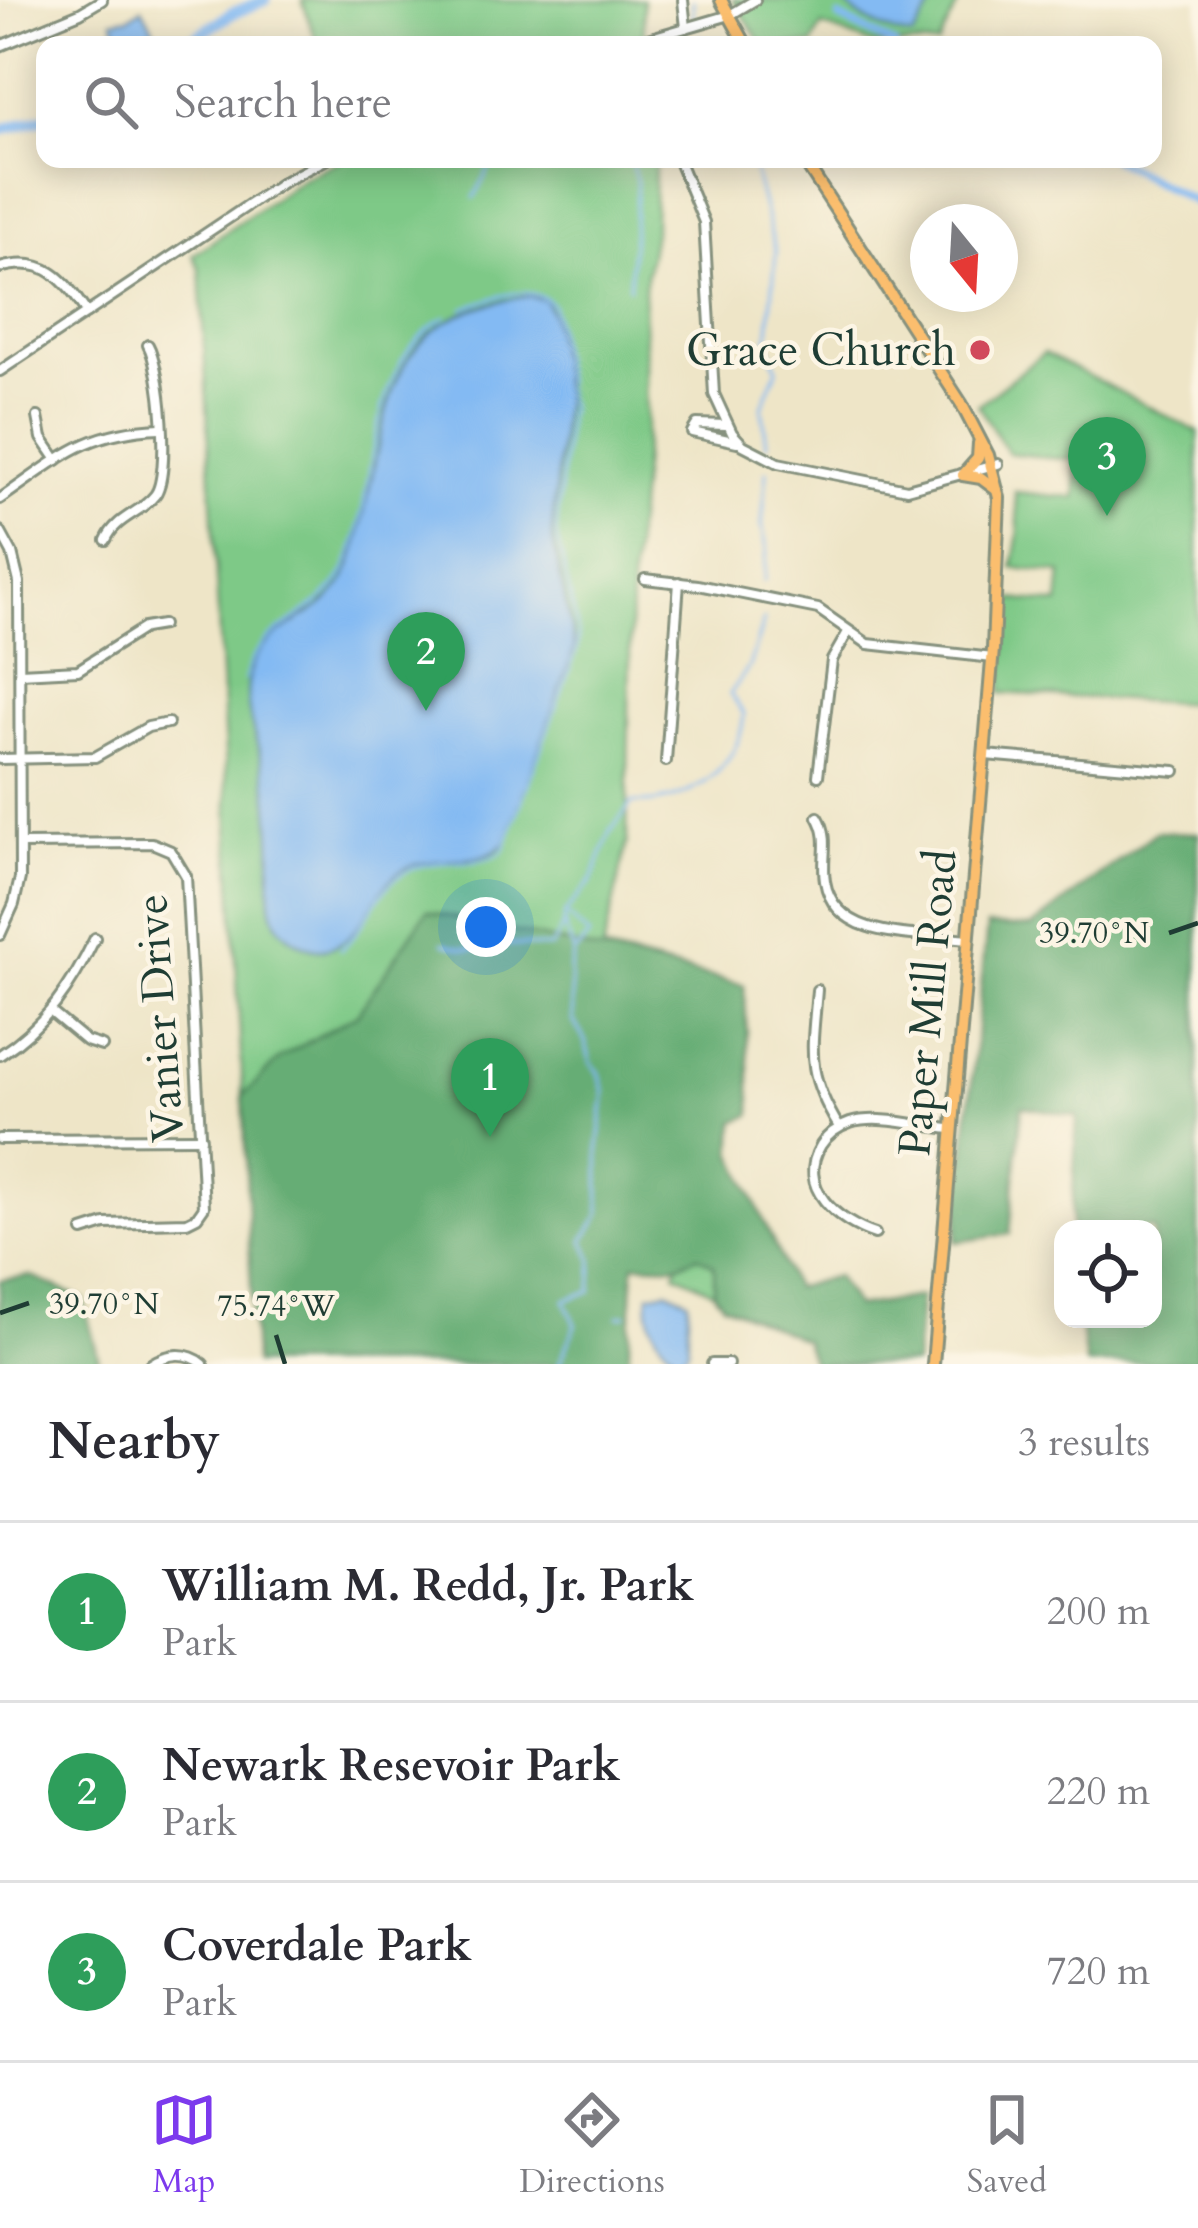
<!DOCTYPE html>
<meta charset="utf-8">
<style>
:root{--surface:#fff;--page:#f2f2f3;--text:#2b2b33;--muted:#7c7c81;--line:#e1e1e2;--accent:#7c3aed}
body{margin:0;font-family:Cardo,serif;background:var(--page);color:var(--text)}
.controls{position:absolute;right:36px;bottom:36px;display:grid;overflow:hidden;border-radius:24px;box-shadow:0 6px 30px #0003}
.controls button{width:108px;height:108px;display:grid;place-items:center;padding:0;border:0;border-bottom:3px solid var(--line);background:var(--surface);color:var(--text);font:60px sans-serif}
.compass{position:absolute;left:910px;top:204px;width:108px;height:108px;border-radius:50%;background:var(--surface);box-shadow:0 6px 30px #0003;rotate:162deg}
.you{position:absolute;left:486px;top:927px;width:42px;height:42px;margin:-30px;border:9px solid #fff;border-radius:50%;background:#1a73e8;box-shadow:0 0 0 18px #1a73e833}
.badge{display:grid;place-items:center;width:78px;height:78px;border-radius:50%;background:var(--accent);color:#fff;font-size:39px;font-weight:700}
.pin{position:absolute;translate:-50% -99px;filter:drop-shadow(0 3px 6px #0008)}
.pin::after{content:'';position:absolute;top:63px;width:42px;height:36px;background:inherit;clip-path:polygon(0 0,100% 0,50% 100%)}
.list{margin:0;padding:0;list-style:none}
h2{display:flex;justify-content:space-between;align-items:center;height:156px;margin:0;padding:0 48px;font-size:51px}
h2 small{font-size:39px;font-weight:400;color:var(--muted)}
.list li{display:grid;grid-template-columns:78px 1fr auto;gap:36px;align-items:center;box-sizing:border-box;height:180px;padding:0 48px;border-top:3px solid var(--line)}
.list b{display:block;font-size:45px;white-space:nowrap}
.list p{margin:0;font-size:39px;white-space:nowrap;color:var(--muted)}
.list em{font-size:39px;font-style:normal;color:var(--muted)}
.icon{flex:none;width:66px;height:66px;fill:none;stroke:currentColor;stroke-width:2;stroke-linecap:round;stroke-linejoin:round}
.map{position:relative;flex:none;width:1198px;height:1364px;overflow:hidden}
.search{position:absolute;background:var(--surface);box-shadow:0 6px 30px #0003;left:36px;right:36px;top:36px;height:132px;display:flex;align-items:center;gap:30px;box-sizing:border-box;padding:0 42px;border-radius:24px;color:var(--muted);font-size:45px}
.sheet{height:696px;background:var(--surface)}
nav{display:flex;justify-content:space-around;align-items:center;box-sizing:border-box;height:168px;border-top:3px solid var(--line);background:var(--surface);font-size:33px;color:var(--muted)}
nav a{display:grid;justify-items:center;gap:6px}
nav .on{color:var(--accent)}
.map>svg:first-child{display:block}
.green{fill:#7ec987;stroke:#4e835e;stroke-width:3}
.forest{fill:#66ad74;stroke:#427554;stroke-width:3}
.water{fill:#83baf3;stroke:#517c94;stroke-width:3}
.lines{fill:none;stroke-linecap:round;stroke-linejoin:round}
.stream{stroke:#83baf3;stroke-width:3}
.canal{stroke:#83baf3;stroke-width:8}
.river{stroke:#83baf3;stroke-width:12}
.minor-casing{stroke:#86917e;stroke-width:14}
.major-casing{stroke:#86917e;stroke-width:16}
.minor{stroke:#fff;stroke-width:8}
.major{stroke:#fbbe6e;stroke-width:10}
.ticks{fill:none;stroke:#1f3d34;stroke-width:4.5}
.poi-dot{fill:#d1495b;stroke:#fcf5e5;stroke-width:4.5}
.labels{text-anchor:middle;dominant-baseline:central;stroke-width:9;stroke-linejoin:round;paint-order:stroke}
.poi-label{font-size:45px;fill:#1f3d34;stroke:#fcf5e5;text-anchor:end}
.street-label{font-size:45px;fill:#1f3d34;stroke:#fcf5e5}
.ticks-label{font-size:30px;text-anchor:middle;fill:#1f3d34;stroke:#fcf5e5;stroke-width:9;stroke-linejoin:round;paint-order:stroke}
</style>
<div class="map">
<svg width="1198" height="1364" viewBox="0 0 1198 1364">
<rect width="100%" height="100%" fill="#fcf5e5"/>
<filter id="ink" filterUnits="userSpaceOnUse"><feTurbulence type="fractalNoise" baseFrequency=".00833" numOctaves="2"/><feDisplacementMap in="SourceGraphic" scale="24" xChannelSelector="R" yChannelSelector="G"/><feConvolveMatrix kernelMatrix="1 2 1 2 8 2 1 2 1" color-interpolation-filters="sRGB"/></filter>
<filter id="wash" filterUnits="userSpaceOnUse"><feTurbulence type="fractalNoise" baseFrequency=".004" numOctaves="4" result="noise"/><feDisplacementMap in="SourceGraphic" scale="48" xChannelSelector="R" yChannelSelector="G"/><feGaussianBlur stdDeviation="2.7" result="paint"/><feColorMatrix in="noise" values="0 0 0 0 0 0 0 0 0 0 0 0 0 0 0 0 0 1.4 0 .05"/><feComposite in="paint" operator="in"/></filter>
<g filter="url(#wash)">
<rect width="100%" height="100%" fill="#eee5c7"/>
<!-- green -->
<g class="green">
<polygon points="302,0 643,0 644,34 612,45 318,45"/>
<polygon points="733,0 960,0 938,45 874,45 822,26 812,45 763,45"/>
<polygon points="344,159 655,159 654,232 644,288 646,425 631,581 627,842 603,950 744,985 733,1152 794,1288 836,1276 856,1307 920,1297 915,1364 813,1364 805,1341 723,1304 714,1292 675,1273 679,1264 634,1263 628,1364 257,1364 200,269 193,255 303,178"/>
<polygon points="1044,353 1198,432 1198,704 1001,693 1010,599 1059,604 1062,573 1013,568 1019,533 1015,492 1076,498 1076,460 1008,453 978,405"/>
</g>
<!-- forest -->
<g class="forest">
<polygon points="1156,832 1198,833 1198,1361 1086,1364 1080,1319 1153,1319 1153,1229 1071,1229 1077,1116 1022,1106 1010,1234 956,1242 987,926 1032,927"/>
<polygon points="427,911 744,985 752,1115 735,1122 733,1152 794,1288 836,1276 856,1307 920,1297 915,1364 813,1364 805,1341 723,1304 714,1293 714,1265 698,1256 674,1266 634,1264 628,1364 254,1364 243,1096 280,1058 357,1014"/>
<polygon points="31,1276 83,1299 99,1360 94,1364 0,1364 0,1280"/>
</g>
<!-- water -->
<g class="water">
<path d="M 843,0 L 936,0 L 913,37 C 890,33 856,20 843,0 Z"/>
<polygon points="142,8 155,32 122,43 113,20 130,17"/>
<path d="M 529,296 L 545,300 L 552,314 L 564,396 L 552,534 L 575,648 L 506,842 C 482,873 428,849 397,874 C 370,895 361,945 323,949 C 308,951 284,936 277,923 C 265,901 273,866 271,842 C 270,818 269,793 264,770 C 257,737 241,706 250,672 C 262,628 316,620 340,586 C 356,563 359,534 365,508 C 391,390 388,316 529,296 Z"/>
<path d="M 667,1290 L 688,1299 L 688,1350 L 681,1357 C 657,1348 646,1318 649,1294 Z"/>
</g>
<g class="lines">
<!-- stream -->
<g class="stream">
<polyline points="693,0 693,16"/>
<polyline points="699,35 702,45"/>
<polyline points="735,159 753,167 776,253 768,341 777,370 762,407 767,445"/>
<polyline points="474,198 494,159"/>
<polyline points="629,287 637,182 630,159"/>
<polyline points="764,581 767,549 762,525 767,471"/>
<path d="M 245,680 C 257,622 326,617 347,566 C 379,489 362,363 446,317"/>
<polyline points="565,913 589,936 576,951"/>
<path d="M 443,943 C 474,953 472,948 501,944 C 516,943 534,949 551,947 L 564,925"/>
<path d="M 340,950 C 367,928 376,885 409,870 C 439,856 476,870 503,852 L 577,649 L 578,632 L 556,533 L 568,408 L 553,306 C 533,280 489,299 463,309"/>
<polyline points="619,1316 626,1315"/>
<path d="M 559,1364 L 576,1325 L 565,1300 L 591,1291 L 593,1260 L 584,1240 L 600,1215 L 599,1144 L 605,1093 L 599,1072 L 591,1063 L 585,1041 L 573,1020 L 570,969 L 574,952 L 564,925 L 565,913 L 592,880 L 611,831 L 632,803 C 687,805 739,772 744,714 L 730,694 L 749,667 L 764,620"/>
</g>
<!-- canal -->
<g class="canal">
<polyline points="840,18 894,45"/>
<polyline points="1113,159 1198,204"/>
</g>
<!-- river -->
<g class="river">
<polyline points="184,45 231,14 265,0"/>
<polyline points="0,130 45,118"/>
</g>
</g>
</g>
<g filter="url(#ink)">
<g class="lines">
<defs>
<g id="minor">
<polyline points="683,0 686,28"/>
<polyline points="627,45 730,15 755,0"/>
<polyline points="0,46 80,13 102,0"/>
<polyline points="678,159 704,222 714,394 732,433 743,445 778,463 907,489 998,464"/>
<path d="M 0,268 C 45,255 64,279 87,313"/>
<polyline points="0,371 283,182 327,159"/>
<polyline points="38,417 42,438 57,460"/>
<polyline points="725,425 697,424 692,432 737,442"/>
<path d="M 0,499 C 60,458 85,431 160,428"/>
<polyline points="0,531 12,553 19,582 20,878 14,904 0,935"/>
<path d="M 106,540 C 116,517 140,514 155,495 C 171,475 161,368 148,345"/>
<polyline points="645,579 698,585 818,609 868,644 993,658"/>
<polyline points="20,673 78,670 144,628 162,625"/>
<polyline points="985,755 1175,771"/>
<polyline points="0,759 95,757 148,727 168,723"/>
<polyline points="666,761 679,582"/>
<polyline points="818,776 832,660 848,632"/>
<path d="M 818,817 C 831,839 821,857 825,881 C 835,943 923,933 969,939"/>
<polyline points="21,844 152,843 171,851 186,876 204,1207 197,1217 187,1222 105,1224 83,1231"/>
<path d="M 817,990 C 812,1053 805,1071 839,1127"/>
<polyline points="51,1012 86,1041 102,1046"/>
<path d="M 0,1055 C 45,1026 72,986 95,938"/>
<polyline points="0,1139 201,1138"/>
<path d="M 875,1234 C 839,1222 795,1188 821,1145 C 828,1134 838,1127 850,1123 C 880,1114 921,1127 952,1129"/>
<path d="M 151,1364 C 168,1353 187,1351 203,1364"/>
<polyline points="712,1364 728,1364"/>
</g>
<g id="major">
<polyline points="721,0 746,45"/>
<polyline points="803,159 961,403 988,455 999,498 993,649 933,1364"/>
<polyline points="963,475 978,458 979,443"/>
<polyline points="963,475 981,478 997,490"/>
</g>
</defs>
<!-- minor casing -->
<use href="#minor" class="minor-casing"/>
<!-- major casing -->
<use href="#major" class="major-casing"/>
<!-- minor -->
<use href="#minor" class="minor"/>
<!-- major -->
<use href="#major" class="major"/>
</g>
</g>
<!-- ticks -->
<path class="ticks" d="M 1169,933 L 1198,923M 0,1313 L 29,1303M 276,1335 L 285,1364"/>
<!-- markers -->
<circle class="poi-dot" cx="980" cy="350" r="12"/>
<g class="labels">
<!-- poi labels -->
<g class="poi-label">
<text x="956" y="350">Grace Church</text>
</g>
<!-- street labels -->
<g class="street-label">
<text transform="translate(928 1003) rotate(-85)">Paper Mill Road</text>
<text transform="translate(160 1018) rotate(-94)">Vanier Drive</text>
</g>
</g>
<g class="ticks-label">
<text x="1094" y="943">39.70°N</text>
<text x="104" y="1314">39.70°N</text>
<text x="276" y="1316">75.74°W</text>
</g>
</svg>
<div class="controls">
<button><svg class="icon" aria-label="locate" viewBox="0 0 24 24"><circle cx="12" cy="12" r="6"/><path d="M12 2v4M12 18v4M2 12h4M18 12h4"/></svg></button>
</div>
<svg class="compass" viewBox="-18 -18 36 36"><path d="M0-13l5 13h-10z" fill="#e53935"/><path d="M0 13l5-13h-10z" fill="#7c7c81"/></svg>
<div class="you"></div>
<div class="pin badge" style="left:490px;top:1137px;background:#2e9e5b">1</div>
<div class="pin badge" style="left:426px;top:711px;background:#2e9e5b">2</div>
<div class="pin badge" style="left:1107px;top:516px;background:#2e9e5b">3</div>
<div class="search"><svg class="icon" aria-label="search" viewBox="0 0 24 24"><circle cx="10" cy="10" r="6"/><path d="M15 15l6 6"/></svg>Search here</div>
</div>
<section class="sheet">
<h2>Nearby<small>3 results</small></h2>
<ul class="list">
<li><span class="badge" style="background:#2e9e5b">1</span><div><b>William M. Redd, Jr. Park</b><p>Park</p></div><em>200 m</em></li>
<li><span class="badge" style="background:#2e9e5b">2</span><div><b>Newark Resevoir Park</b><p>Park</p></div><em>220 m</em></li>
<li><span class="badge" style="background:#2e9e5b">3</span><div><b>Coverdale Park</b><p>Park</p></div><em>720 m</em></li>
</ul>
</section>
<nav>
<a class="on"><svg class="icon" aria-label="map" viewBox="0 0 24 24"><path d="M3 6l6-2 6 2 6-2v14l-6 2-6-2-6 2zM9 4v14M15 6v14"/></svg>Map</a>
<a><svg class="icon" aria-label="directions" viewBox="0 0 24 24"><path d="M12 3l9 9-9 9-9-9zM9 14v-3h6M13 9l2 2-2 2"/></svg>Directions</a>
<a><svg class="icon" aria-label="saved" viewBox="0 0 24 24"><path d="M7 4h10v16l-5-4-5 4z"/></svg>Saved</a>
</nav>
